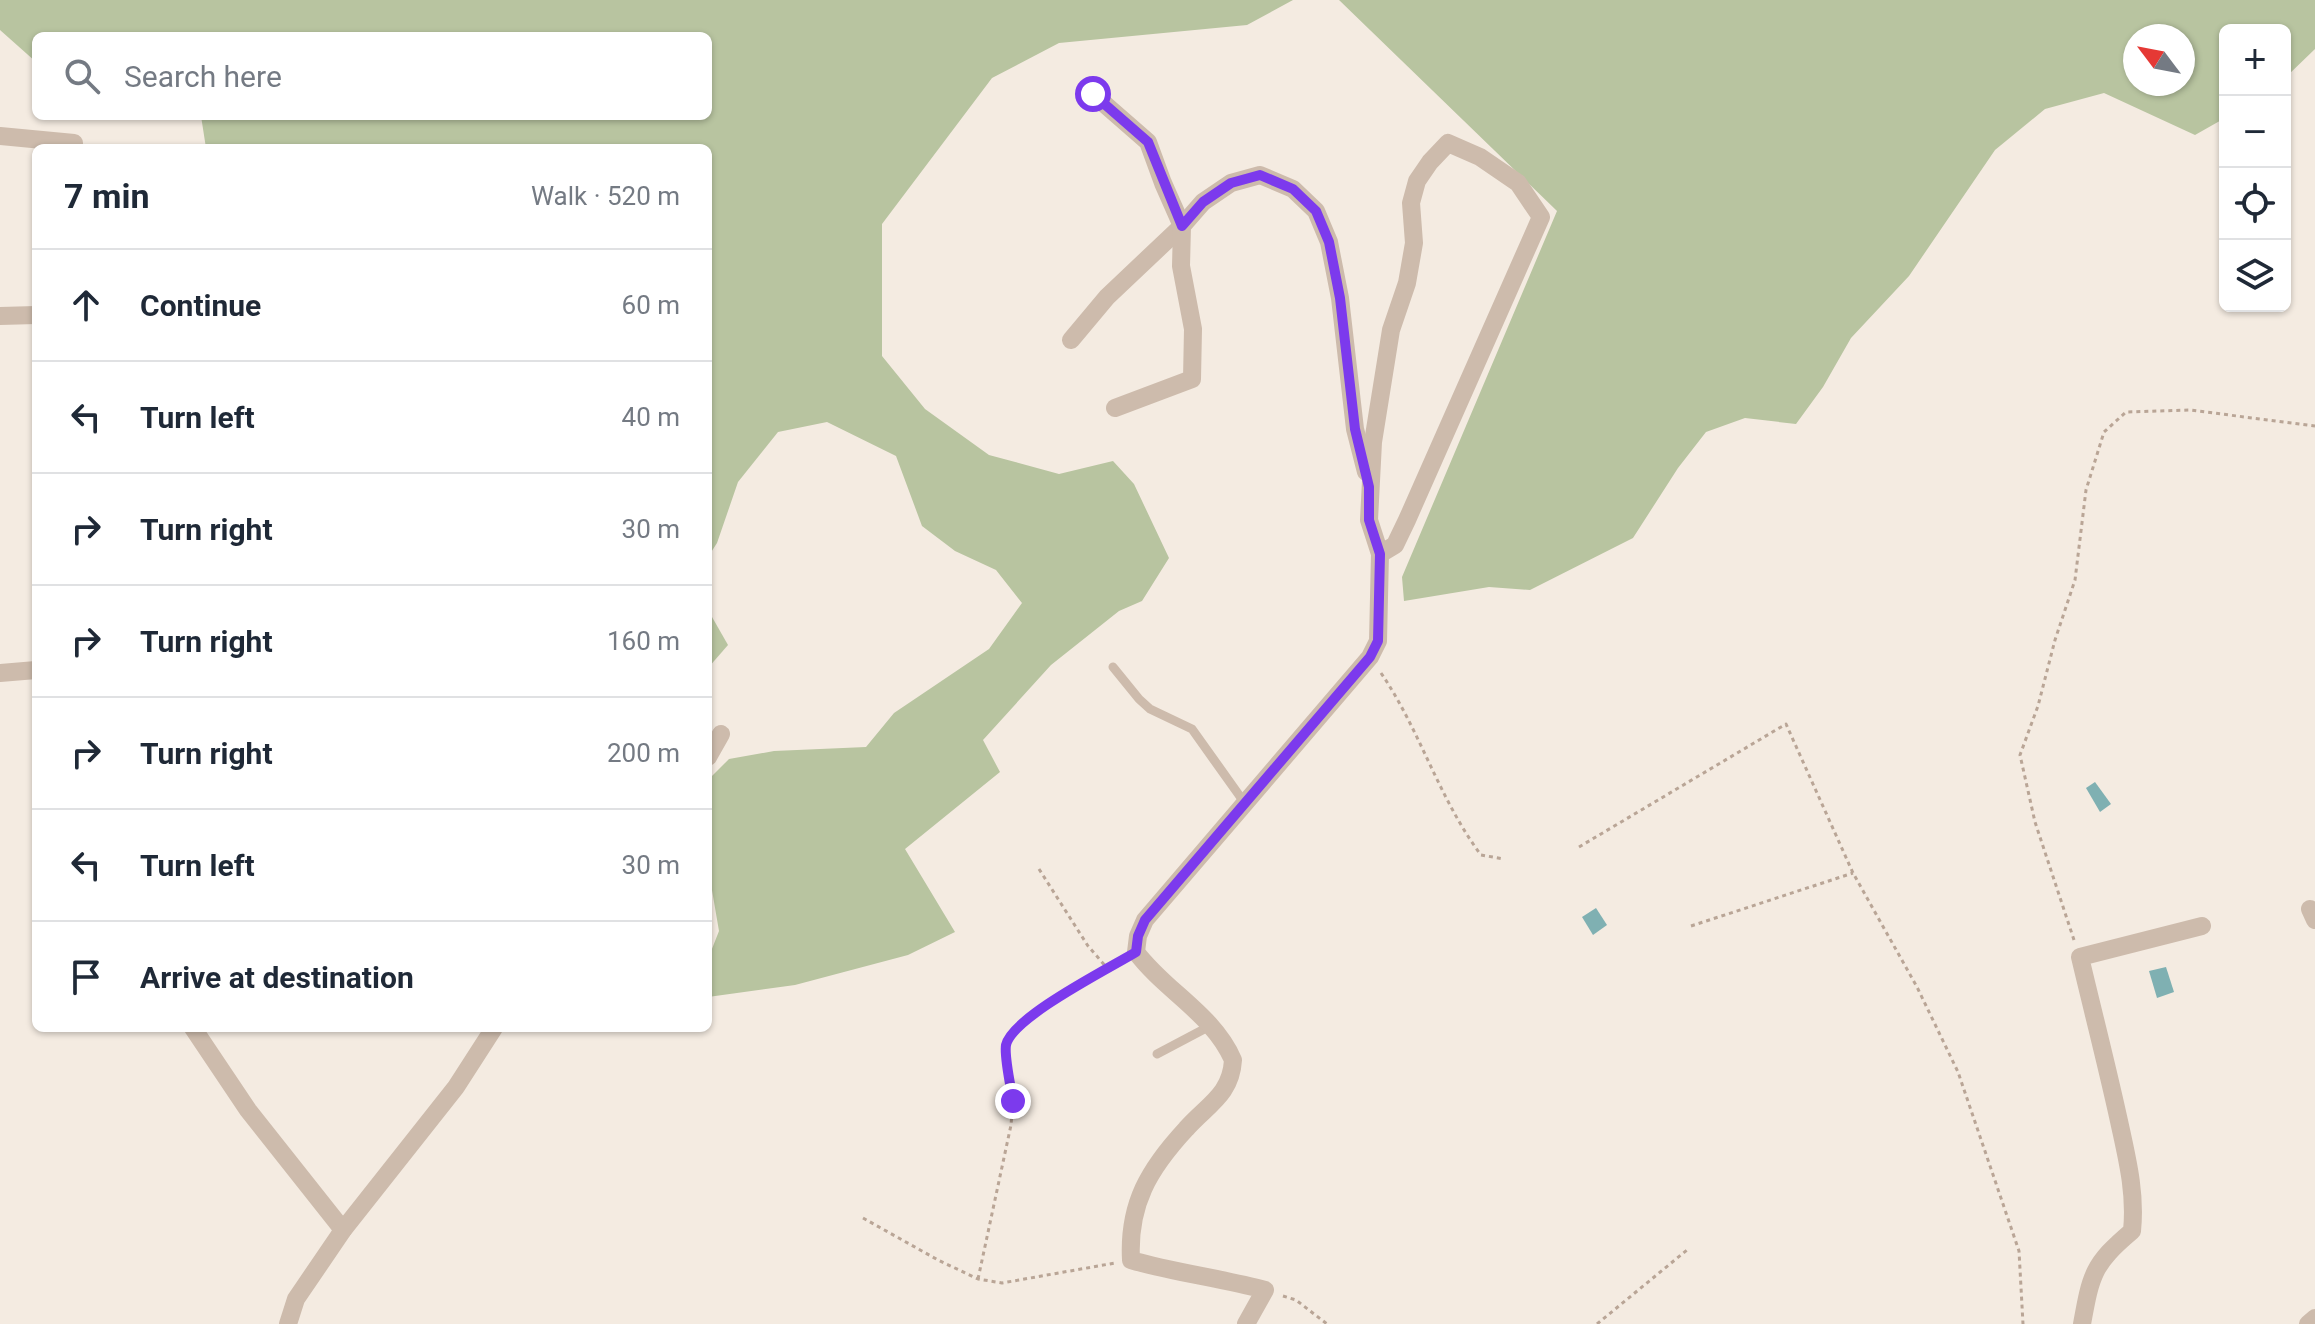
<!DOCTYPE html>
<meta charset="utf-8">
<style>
:root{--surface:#fff;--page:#f6f6f7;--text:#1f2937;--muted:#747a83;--line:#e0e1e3}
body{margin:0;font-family:Roboto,sans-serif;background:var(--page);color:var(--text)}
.controls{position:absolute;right:24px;top:24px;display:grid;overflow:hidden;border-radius:12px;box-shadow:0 2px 6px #0004}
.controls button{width:72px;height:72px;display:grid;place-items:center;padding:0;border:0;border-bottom:2px solid var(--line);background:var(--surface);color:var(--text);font:40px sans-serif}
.compass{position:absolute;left:2123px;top:24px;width:72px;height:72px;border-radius:50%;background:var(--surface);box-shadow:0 2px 6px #0004;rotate:302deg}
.stop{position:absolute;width:24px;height:24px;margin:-18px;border:6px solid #7c3aed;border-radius:50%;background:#fff}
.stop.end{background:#7c3aed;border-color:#fff;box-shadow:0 2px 8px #0008}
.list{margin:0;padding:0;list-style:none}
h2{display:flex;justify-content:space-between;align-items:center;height:104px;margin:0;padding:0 32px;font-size:34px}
h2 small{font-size:26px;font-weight:400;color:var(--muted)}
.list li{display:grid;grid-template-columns:52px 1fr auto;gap:24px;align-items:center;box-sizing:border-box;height:112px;padding:0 32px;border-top:2px solid var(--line)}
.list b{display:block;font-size:30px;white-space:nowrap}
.list em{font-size:26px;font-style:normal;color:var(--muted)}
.icon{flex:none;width:44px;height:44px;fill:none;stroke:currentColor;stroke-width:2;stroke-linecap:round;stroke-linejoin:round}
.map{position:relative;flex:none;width:2315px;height:1324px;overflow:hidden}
.search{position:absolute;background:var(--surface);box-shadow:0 2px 6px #0004;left:32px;top:32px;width:680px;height:88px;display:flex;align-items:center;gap:20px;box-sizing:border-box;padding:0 28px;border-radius:12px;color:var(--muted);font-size:30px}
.panel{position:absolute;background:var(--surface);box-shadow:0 2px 6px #0004;left:32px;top:144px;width:680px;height:888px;border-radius:12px}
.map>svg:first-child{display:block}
.green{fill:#b8c4a0;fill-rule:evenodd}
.water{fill:#7fb0b2}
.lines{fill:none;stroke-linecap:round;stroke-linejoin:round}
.path{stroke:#b9a596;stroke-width:3;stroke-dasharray:4 4;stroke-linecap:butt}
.service{stroke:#cdbbac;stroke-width:9}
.minor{stroke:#cdbbac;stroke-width:18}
.route{stroke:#7c3aed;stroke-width:10}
</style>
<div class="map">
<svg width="2315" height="1324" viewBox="0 0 2315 1324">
<rect width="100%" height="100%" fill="#f4ebe1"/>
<!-- green -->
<g class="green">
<polygon points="0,0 1293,0 1247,25 1059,43 992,78 882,224 882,356 925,409 989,455 1059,474 1113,461 1134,484 1169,558 1142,601 1119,611 1051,665 983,740 1000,772 905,849 955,932 908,955 795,985 708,997 708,959 719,931 708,867 708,780 729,759 774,751 866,747 894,713 989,649 1022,603 996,570 955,551 922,526 896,456 827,422 778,432 738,482 717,543 708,557 708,148 206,148 201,116 708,116 708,36 36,36 36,62 0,30"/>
<path d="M 1339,0 L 2315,0 L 2315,49 L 2285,78 L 2285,30 L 2225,30 L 2225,118 L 2195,135 L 2104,93 L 2045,109 L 1995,150 L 1909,276 L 1851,338 L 1823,387 L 1796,424 L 1745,418 L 1706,432 L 1678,468 L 1633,538 L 1530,590 L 1489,587 L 1404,601 L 1402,577 L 1557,211 ZM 2135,36 L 2183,36 L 2183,84 L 2135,84 Z"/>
<polygon points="708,610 728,645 708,668"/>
</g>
<!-- water -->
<g class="water">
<polygon points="2095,782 2111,804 2100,812 2086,788"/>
<polygon points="1596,908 1607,925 1593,935 1582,917"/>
<polygon points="2166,967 2174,992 2157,998 2149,971"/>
</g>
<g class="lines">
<!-- path -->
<g class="path">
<path d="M 1381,673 C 1420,730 1439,799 1481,855 L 1504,859"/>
<polyline points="1579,847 1786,724 1853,873 1917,987 1958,1072 2019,1251 2023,1324"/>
<polyline points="1039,869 1088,946 1108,969"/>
<polyline points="1691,926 1853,873"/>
<polyline points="2074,940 2035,822 2020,755 2038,706 2055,640 2075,580 2086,490 2104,432 2126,412 2190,410 2315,426"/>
<polyline points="863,1218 938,1260 978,1279 1002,1283 1115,1263"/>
<polyline points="978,1279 1011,1125 1013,1101 1006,1045 1016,1028 1035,1013 1122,960"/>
<polyline points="1283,1296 1296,1300 1327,1324"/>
<polyline points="1597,1324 1687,1250"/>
</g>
<!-- service -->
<g class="service">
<polyline points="1113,667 1139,699 1150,709 1192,729 1244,802"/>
<polyline points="1157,1054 1210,1026"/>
</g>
<!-- minor -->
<g class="minor">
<polyline points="0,136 74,143"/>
<polyline points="0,316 36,315"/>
<polyline points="1071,340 1107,297 1182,226 1163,183 1148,142 1093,94"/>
<polyline points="1115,408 1192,379 1193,329 1181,266 1182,226 1203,202 1231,183 1260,175 1293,189 1316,211 1329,242 1340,298 1355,429 1366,472"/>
<polyline points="0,673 36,670"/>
<polyline points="708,757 721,734"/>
<polyline points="2310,909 2315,920"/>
<polyline points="193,1028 248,1110 343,1230"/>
<polyline points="288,1324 296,1299 343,1230 456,1087 494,1028"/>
<path d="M 1246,1324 L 1265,1290 C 1221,1278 1175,1273 1131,1260 C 1128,1204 1149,1169 1186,1129 C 1207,1105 1231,1095 1233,1060 C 1213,1014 1165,991 1136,952 L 1138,936 L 1145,920 L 1370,657 L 1378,641 L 1380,554 L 1369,520 L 1373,442 L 1391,330 L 1407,283 L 1414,243 L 1411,203 L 1417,181 L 1430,162 L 1448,143 L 1480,157 L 1518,183 L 1541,217 L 1407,520 L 1395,545 L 1380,554"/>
<path d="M 2082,1324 C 2091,1274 2093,1264 2132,1231 C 2136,1193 2127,1158 2119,1121 C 2107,1066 2093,1012 2080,957 L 2202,926"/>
<polyline points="2308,1324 2315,1318"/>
</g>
</g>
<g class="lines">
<!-- route -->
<path class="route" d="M 1013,1101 C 1011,1087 1004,1057 1006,1045 C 1012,1017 1110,968 1136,952 L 1138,936 L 1145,920 L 1370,657 L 1378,641 L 1380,554 L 1369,520 L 1369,487 L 1355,429 L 1340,298 L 1329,242 L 1316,211 L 1293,189 L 1260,175 L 1231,183 L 1203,202 L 1182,226 L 1148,142 L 1093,94"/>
</g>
</svg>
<div class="controls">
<button>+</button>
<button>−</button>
<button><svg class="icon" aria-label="locate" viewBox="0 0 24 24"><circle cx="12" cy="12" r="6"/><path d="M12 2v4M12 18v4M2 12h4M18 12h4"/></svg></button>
<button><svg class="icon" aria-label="layers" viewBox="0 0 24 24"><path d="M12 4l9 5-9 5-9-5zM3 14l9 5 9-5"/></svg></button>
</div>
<svg class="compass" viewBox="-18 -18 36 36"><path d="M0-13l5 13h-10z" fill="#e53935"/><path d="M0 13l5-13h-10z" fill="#747a83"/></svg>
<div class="stop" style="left:1093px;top:94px"></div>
<div class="stop end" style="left:1013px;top:1101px"></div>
<div class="search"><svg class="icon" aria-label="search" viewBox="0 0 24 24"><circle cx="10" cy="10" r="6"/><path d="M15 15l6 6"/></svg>Search here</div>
<section class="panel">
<h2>7 min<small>Walk · 520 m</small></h2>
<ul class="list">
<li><svg class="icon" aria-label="ahead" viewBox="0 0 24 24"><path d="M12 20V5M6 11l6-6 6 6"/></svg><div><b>Continue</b></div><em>60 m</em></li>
<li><svg class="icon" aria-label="left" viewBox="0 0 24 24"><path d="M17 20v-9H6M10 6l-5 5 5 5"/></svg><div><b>Turn left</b></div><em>40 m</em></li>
<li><svg class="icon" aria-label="right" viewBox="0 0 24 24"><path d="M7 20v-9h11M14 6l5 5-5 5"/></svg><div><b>Turn right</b></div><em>30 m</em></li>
<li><svg class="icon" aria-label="right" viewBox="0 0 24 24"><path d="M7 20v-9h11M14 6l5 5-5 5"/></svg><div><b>Turn right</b></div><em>160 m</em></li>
<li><svg class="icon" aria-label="right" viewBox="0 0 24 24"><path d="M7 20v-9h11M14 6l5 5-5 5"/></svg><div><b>Turn right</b></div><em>200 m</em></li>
<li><svg class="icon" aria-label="left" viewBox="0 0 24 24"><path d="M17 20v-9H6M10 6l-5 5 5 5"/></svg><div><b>Turn left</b></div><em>30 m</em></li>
<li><svg class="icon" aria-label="arrive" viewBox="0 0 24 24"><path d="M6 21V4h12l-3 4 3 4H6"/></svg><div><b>Arrive at destination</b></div></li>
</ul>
</section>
</div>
